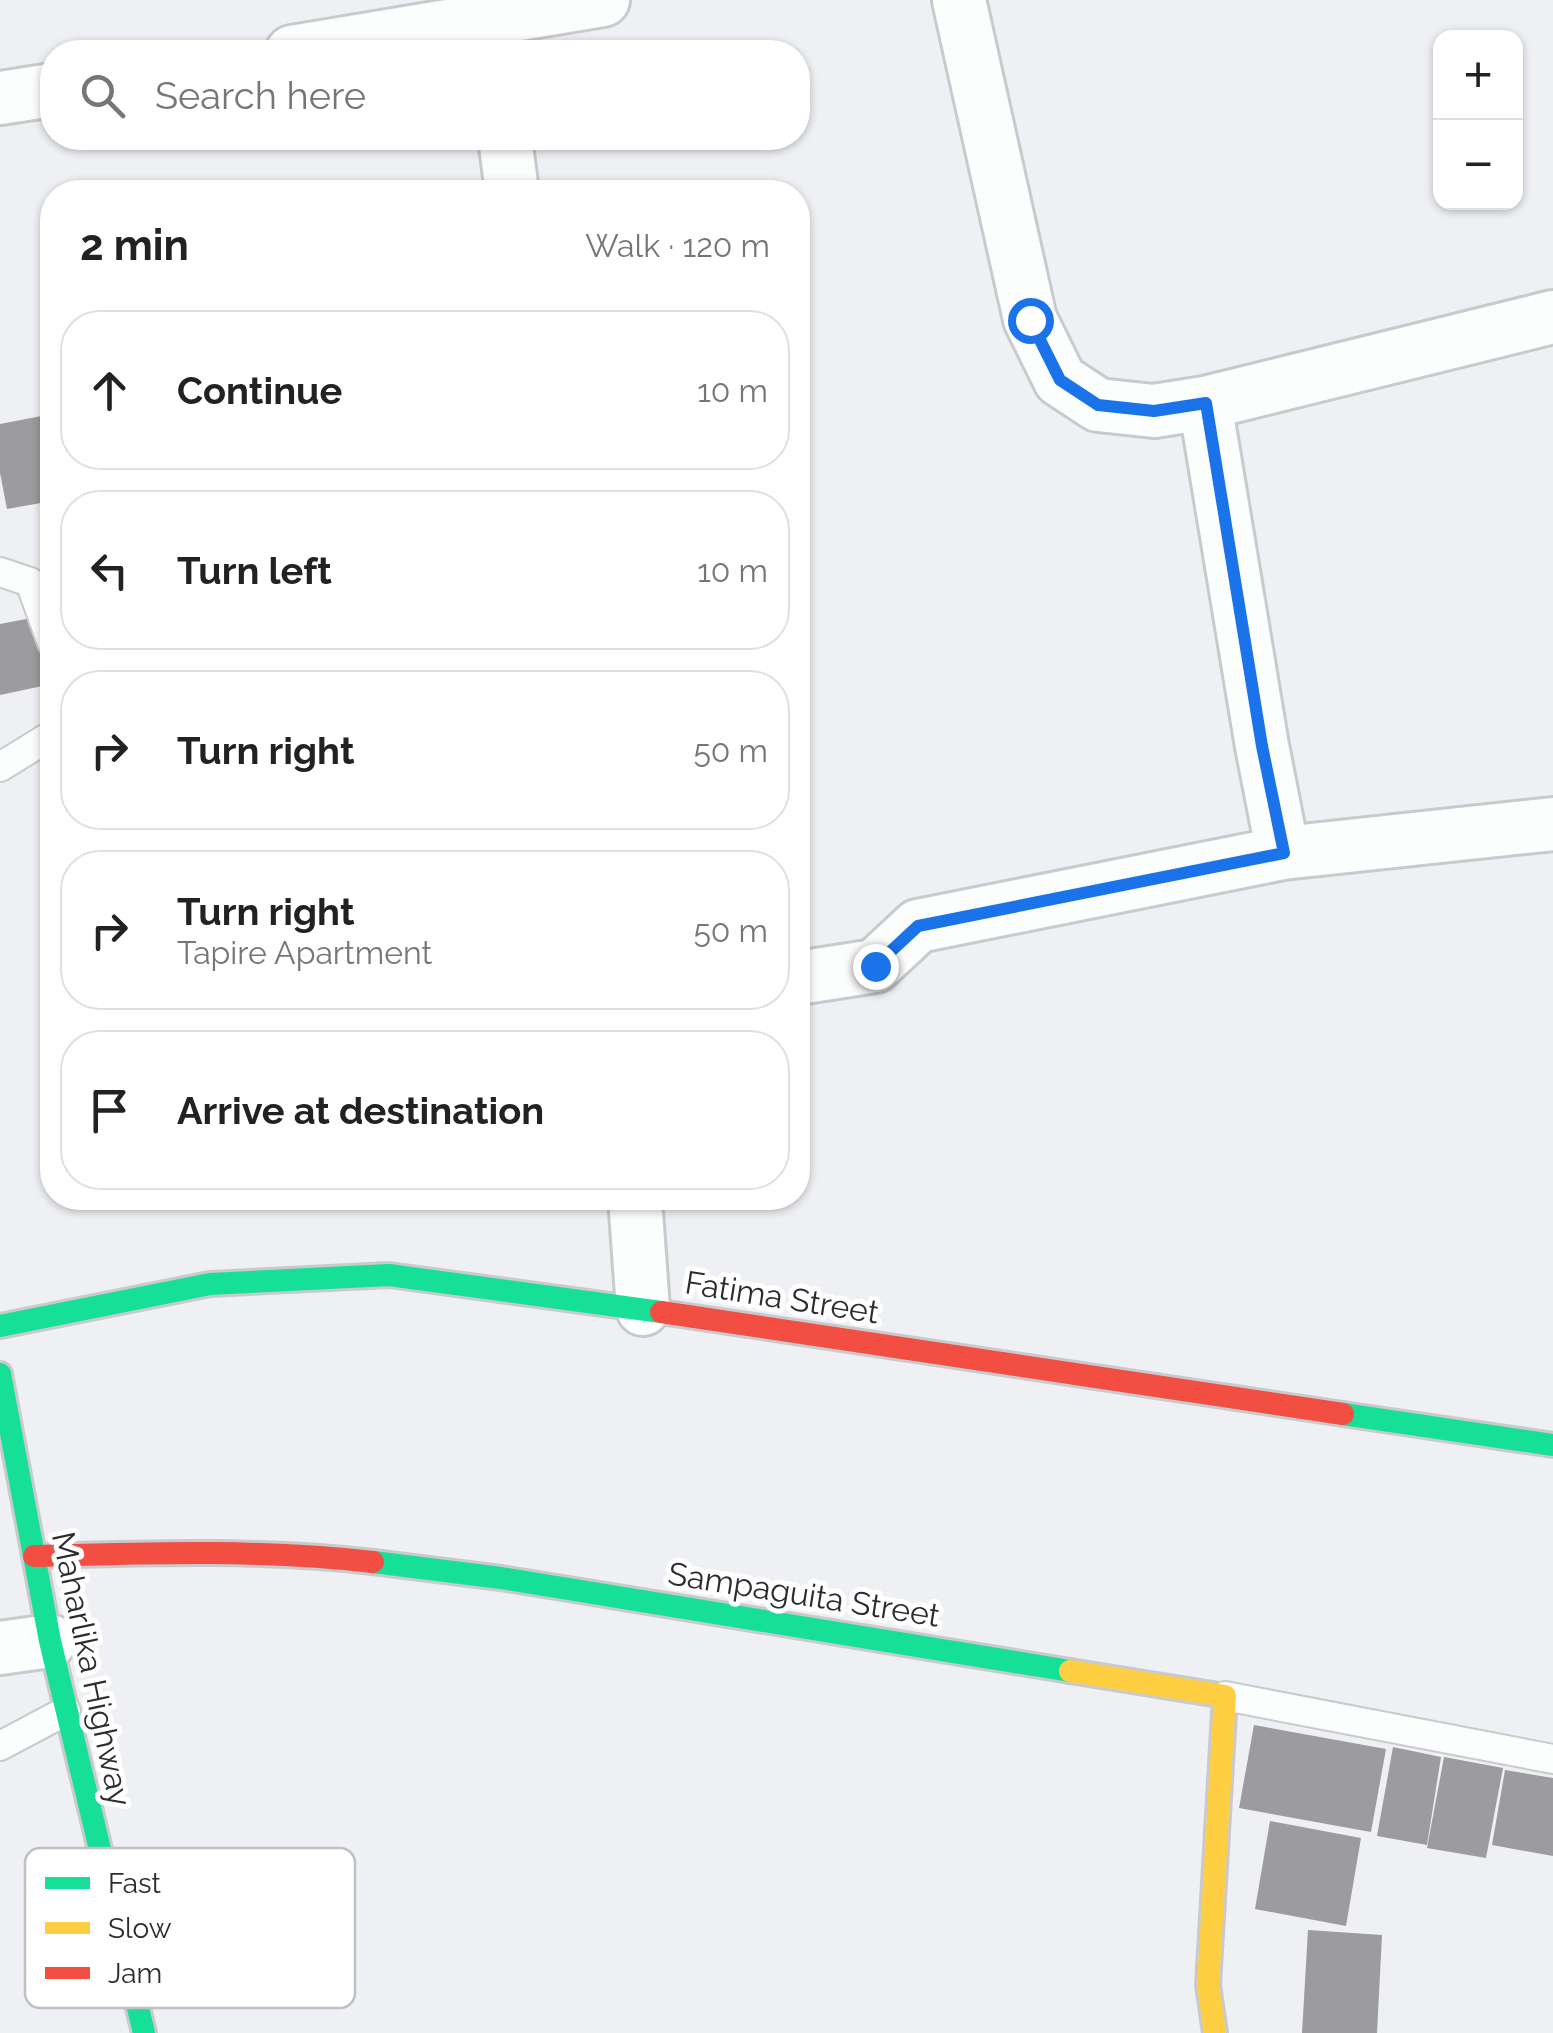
<!DOCTYPE html>
<meta charset="utf-8">
<style>
:root{--surface:#fff;--page:#f2f2f2;--text:#222;--muted:#767676;--line:#e0e0e0}
body{margin:0;font-family:Raleway,sans-serif;background:var(--page);color:var(--text)}
.controls{position:absolute;right:30px;top:30px;display:grid;overflow:hidden;border-radius:20px;box-shadow:0 2px 8px #0004}
.controls button{width:90px;height:90px;display:grid;place-items:center;padding:0;border:0;border-bottom:2px solid var(--line);background:var(--surface);color:var(--text);font:50px sans-serif}
.stop{position:absolute;width:30px;height:30px;margin:-22px;border:8px solid #1a73e8;border-radius:50%;background:#fff}
.stop.end{background:#1a73e8;border-color:#fff;box-shadow:0 2px 10px #0008}
.list{margin:0;padding:0;list-style:none}
h2{display:flex;justify-content:space-between;align-items:center;height:130px;margin:0;padding:0 40px;font-size:42px}
h2 small{font-size:32px;font-weight:400;color:var(--muted)}
.list li{display:grid;grid-template-columns:65px 1fr auto;gap:30px;align-items:center;box-sizing:border-box;height:160px;margin:0 20px 20px;padding:0 20px;border:2px solid var(--line);border-radius:40px}
.list b{display:block;font-size:38px;white-space:nowrap}
.list p{margin:0;font-size:32px;white-space:nowrap;color:var(--muted)}
.list em{font-size:32px;font-style:normal;color:var(--muted)}
.icon{flex:none;width:55px;height:55px;fill:none;stroke:currentColor;stroke-width:2;stroke-linecap:round;stroke-linejoin:round}
.map{position:relative;flex:none;width:1553px;height:2033px;overflow:hidden}
.search{position:absolute;background:var(--surface);box-shadow:0 2px 8px #0004;left:40px;top:40px;width:770px;height:110px;display:flex;align-items:center;gap:25px;box-sizing:border-box;padding:0 35px;border-radius:40px;color:var(--muted);font-size:38px}
.panel{position:absolute;background:var(--surface);box-shadow:0 2px 8px #0004;left:40px;top:180px;width:770px;height:1030px;border-radius:40px}
.map>svg:first-child{display:block}
.building{fill:#9c9c9f}
.lines{fill:none;stroke-linecap:round;stroke-linejoin:round}
.lane-casing{stroke:#c9cacd;stroke-width:32}
.street-casing{stroke:#c9cacd;stroke-width:58}
.fast-casing{stroke:#c9cacd;stroke-width:28}
.slow-casing{stroke:#c9cacd;stroke-width:28}
.jam-casing{stroke:#c9cacd;stroke-width:28}
.lane{stroke:#fcfdfd;stroke-width:28}
.street{stroke:#fcfdfd;stroke-width:52}
.fast{stroke:#16e098;stroke-width:22}
.slow{stroke:#ffcf43;stroke-width:22}
.jam{stroke:#f24e42;stroke-width:22}
.route{stroke:#1a73e8;stroke-width:12}
.labels{text-anchor:middle;dominant-baseline:central;stroke-width:10;stroke-linejoin:round;paint-order:stroke}
.street-label{font-size:32px;fill:#2b2c2f;stroke:#fff}
.key{fill:#fff;stroke:#bfc0c1;stroke-width:2.5}
.key-label{font-size:28px;fill:#2b2c2f}
</style>
<div class="map">
<svg width="1553" height="2033" viewBox="0 0 1553 2033">
<rect width="100%" height="100%" fill="#eef0f4"/>
<!-- building -->
<g class="building">
<polygon points="52,414 52,501 7,509 0,473 0,424"/>
<polygon points="52,614 52,684 0,695 0,624"/>
<polygon points="1254,1725 1386,1749 1371,1832 1239,1808"/>
<polygon points="1393,1747 1441,1757 1427,1845 1377,1836"/>
<polygon points="1444,1757 1503,1768 1486,1858 1427,1848"/>
<polygon points="1505,1770 1553,1778 1553,1856 1492,1845"/>
<polygon points="1270,1821 1361,1838 1346,1926 1255,1909"/>
<polygon points="1308,1930 1382,1935 1377,2033 1302,2033"/>
</g>
<g class="lines">
<defs>
<g id="lane">
<polyline points="0,572 30,582 52,643"/>
<polyline points="0,767 52,735"/>
<polyline points="1225,1696 1553,1759"/>
<polyline points="0,1746 66,1711"/>
</g>
<g id="street">
<polyline points="959,0 1030,319 1060,380 1098,405 1154,411 1205,403 1553,317"/>
<polyline points="292,52 603,0"/>
<polyline points="0,98 52,90"/>
<polyline points="505,138 512,192"/>
<polyline points="1205,403 1262,746 1283,853"/>
<polyline points="798,978 875,966 918,926 1283,853 1553,824"/>
<polyline points="635,1198 643,1309"/>
<polyline points="0,1648 50,1641"/>
</g>
<g id="fast">
<polyline points="0,1326 210,1284 389,1275 661,1312"/>
<polyline points="0,1374 50,1641 144,2033"/>
<polyline points="1343,1414 1553,1445"/>
<polyline points="373,1562 501,1578 1070,1671"/>
</g>
<polyline id="slow" points="1070,1671 1225,1696 1208,1985 1215,2033"/>
<g id="jam">
<polyline points="661,1312 1343,1414"/>
<path d="M 34,1556 C 147,1553 260,1549 373,1562"/>
</g>
</defs>
<!-- lane casing -->
<use href="#lane" class="lane-casing"/>
<!-- street casing -->
<use href="#street" class="street-casing"/>
<!-- fast casing -->
<use href="#fast" class="fast-casing"/>
<!-- slow casing -->
<use href="#slow" class="slow-casing"/>
<!-- jam casing -->
<use href="#jam" class="jam-casing"/>
<!-- lane -->
<use href="#lane" class="lane"/>
<!-- street -->
<use href="#street" class="street"/>
<!-- fast -->
<use href="#fast" class="fast"/>
<!-- slow -->
<use href="#slow" class="slow"/>
<!-- jam -->
<use href="#jam" class="jam"/>
</g>
<g class="lines">
<!-- route -->
<polyline class="route" points="875,966 918,926 1284,853 1262,746 1206,403 1154,411 1098,405 1060,380 1030,320"/>
</g>
<g class="labels">
<!-- street labels -->
<g class="street-label">
<text transform="translate(782 1297) rotate(9)">Fatima Street</text>
<text transform="translate(804 1594) rotate(9)">Sampaguita Street</text>
<text transform="translate(92 1669) rotate(78)">Maharlika Highway</text>
</g>
</g>
<!-- legend -->
<rect x="25" y="1848" width="330" height="160" rx="15" class="key"/>
<rect x="45" y="1877" width="45" height="12" fill="#16e098"/>
<rect x="45" y="1922" width="45" height="12" fill="#ffcf43"/>
<rect x="45" y="1967" width="45" height="12" fill="#f24e42"/>
<g class="key-label">
<text x="108" y="1893">Fast</text>
<text x="108" y="1938">Slow</text>
<text x="108" y="1983">Jam</text>
</g>
</svg>
<div class="controls">
<button>+</button>
<button>−</button>
</div>
<div class="stop" style="left:1030px;top:320px"></div>
<div class="stop end" style="left:875px;top:966px"></div>
<div class="search"><svg class="icon" aria-label="search" viewBox="0 0 24 24"><circle cx="10" cy="10" r="6"/><path d="M15 15l6 6"/></svg>Search here</div>
<section class="panel">
<h2>2 min<small>Walk · 120 m</small></h2>
<ul class="list">
<li><svg class="icon" aria-label="ahead" viewBox="0 0 24 24"><path d="M12 20V5M6 11l6-6 6 6"/></svg><div><b>Continue</b></div><em>10 m</em></li>
<li><svg class="icon" aria-label="left" viewBox="0 0 24 24"><path d="M17 20v-9H6M10 6l-5 5 5 5"/></svg><div><b>Turn left</b></div><em>10 m</em></li>
<li><svg class="icon" aria-label="right" viewBox="0 0 24 24"><path d="M7 20v-9h11M14 6l5 5-5 5"/></svg><div><b>Turn right</b></div><em>50 m</em></li>
<li><svg class="icon" aria-label="right" viewBox="0 0 24 24"><path d="M7 20v-9h11M14 6l5 5-5 5"/></svg><div><b>Turn right</b><p>Tapire Apartment</p></div><em>50 m</em></li>
<li><svg class="icon" aria-label="arrive" viewBox="0 0 24 24"><path d="M6 21V4h12l-3 4 3 4H6"/></svg><div><b>Arrive at destination</b></div></li>
</ul>
</section>
</div>
